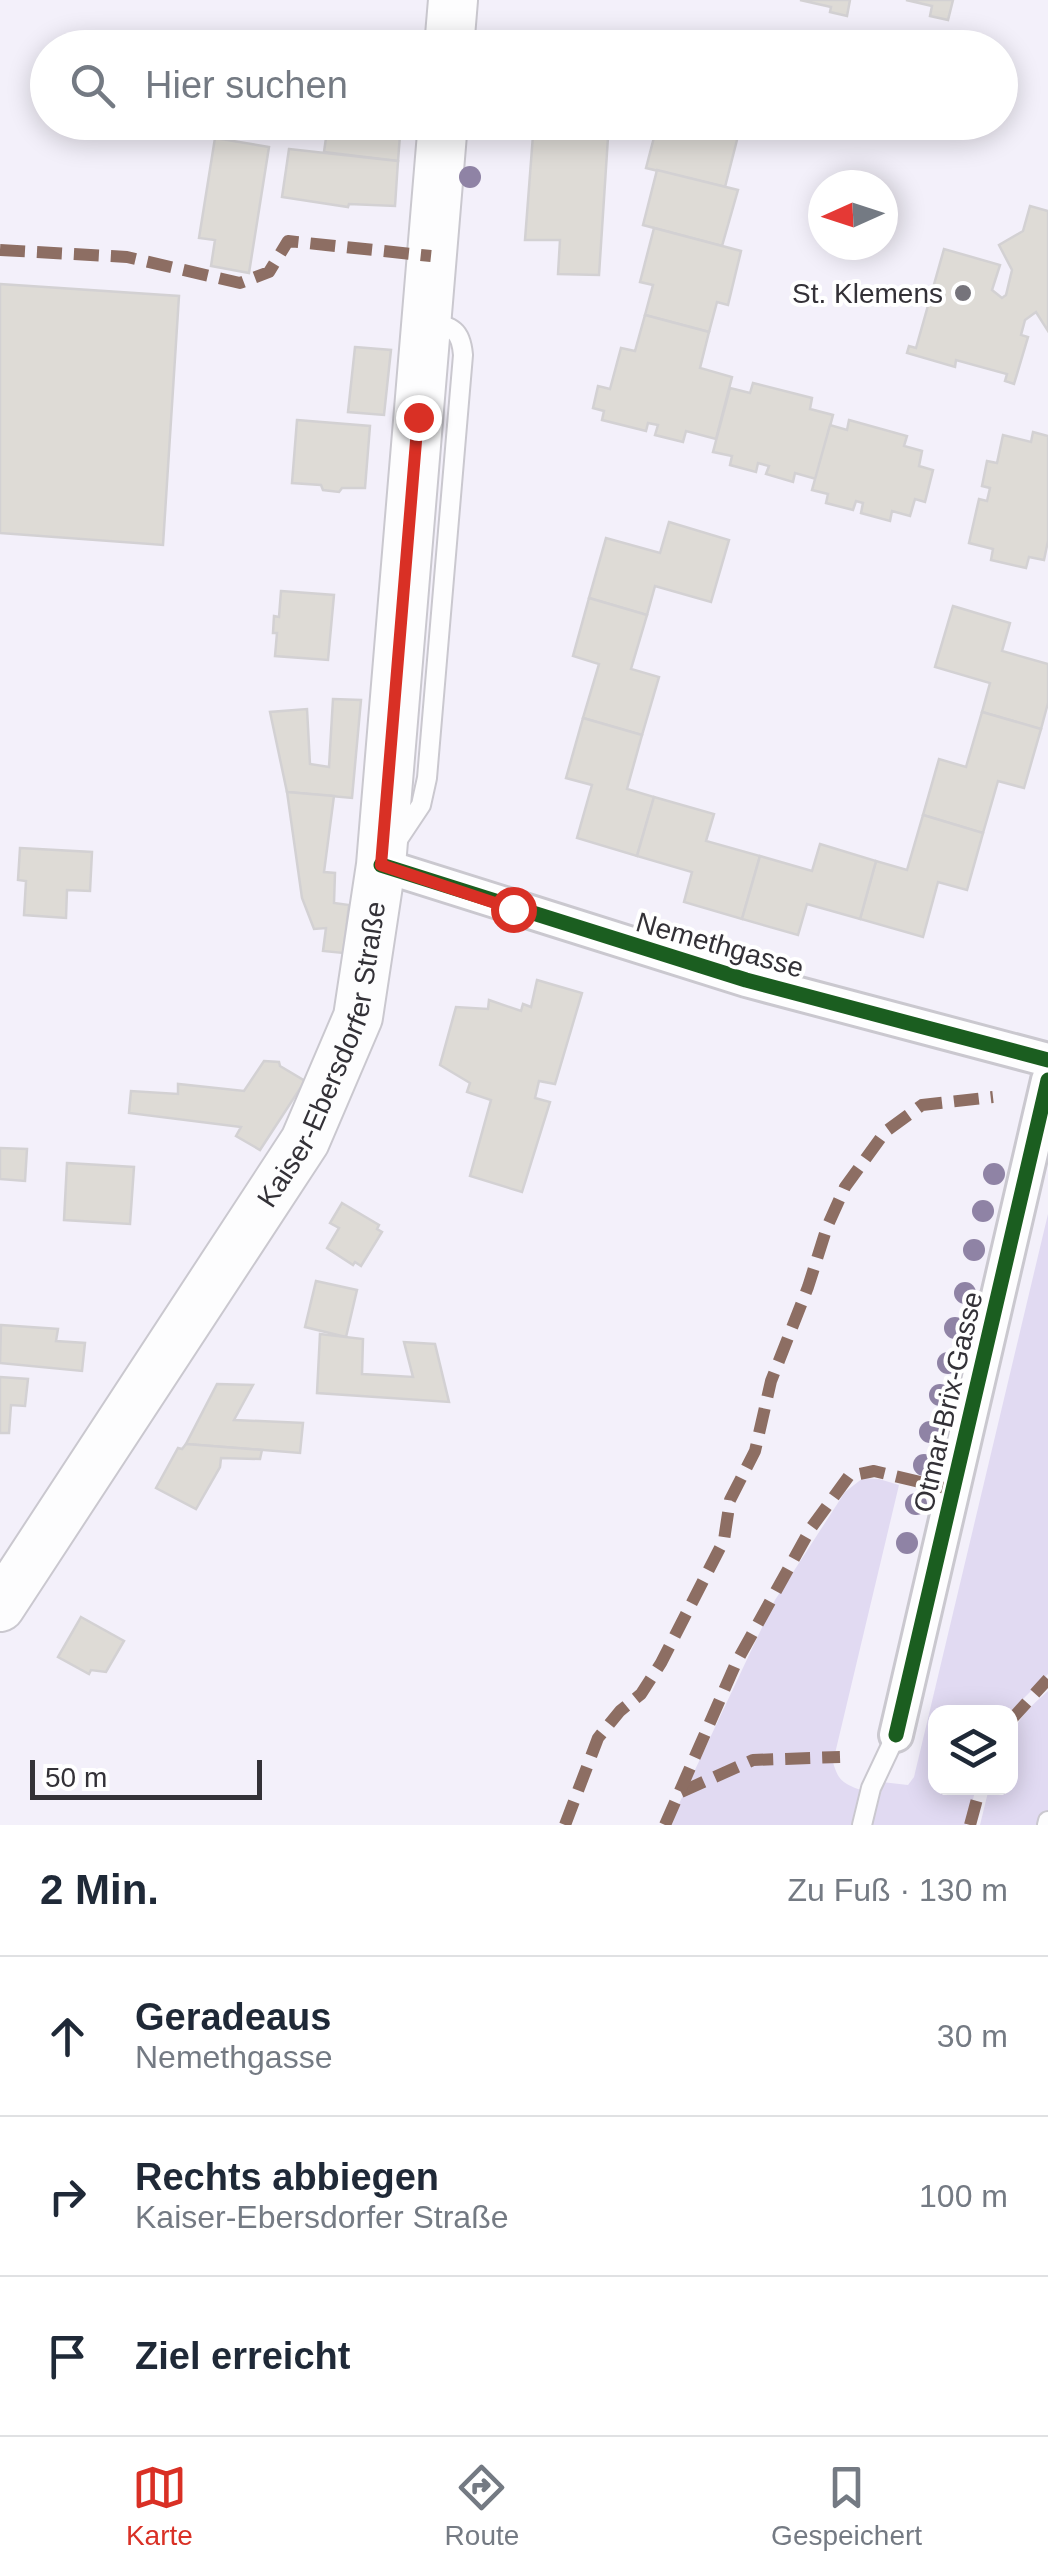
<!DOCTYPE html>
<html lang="de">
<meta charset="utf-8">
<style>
:root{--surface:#fff;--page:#f2f2f3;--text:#1f2937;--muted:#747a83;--line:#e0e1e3;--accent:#d93025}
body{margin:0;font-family:Helvetica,sans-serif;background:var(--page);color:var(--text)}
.controls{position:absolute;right:30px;bottom:30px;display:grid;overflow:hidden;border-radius:20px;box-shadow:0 5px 25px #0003}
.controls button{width:90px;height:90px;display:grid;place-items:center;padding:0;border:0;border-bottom:2px solid var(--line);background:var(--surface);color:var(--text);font:50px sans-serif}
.compass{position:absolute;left:808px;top:170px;width:90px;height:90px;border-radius:50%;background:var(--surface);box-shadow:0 5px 25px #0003;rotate:267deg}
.scale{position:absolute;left:30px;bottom:25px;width:232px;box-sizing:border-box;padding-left:10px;border:5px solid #333137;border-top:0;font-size:28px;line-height:35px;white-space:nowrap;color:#333137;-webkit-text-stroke:8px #fff;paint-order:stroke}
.stop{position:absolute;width:30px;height:30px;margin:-22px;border:8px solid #d93025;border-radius:50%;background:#fff}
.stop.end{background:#d93025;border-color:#fff;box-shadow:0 2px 10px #0008}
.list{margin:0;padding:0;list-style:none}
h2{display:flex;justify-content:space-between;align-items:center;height:130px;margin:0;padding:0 40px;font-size:42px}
h2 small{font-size:32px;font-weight:400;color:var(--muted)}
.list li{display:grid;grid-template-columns:65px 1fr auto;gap:30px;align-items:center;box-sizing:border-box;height:160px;padding:0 40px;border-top:2px solid var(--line)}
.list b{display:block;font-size:38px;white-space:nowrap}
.list p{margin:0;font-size:32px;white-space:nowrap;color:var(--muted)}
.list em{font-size:32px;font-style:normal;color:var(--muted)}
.icon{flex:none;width:55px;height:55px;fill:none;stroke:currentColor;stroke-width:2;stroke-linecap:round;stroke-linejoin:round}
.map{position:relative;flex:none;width:1048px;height:1825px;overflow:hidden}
.search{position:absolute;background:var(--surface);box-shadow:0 5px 25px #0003;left:30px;right:30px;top:30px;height:110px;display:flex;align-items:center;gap:25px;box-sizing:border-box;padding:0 35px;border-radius:55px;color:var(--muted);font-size:38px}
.sheet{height:610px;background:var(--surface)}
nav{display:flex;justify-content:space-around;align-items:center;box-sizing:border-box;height:140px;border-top:2px solid var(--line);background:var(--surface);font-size:28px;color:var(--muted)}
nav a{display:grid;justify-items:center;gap:5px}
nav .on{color:var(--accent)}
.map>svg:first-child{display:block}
.green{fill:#e1daf2}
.building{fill:#dedbd6;stroke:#d3d1d3;stroke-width:2.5}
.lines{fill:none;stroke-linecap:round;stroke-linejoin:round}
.lane-casing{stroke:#cac8cf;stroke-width:22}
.street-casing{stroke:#cac8cf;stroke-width:38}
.secondary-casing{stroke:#cac8cf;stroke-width:52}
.lane{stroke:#fdfdfe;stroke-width:18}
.street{stroke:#fdfdfe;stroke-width:32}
.secondary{stroke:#fdfdfe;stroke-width:48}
.quiet{stroke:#8d6e63;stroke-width:12;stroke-dasharray:25 12;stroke-linecap:butt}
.cycleway-casing{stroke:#fff;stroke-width:21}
.cycleway{stroke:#1b5e20;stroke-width:15}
.tree{fill:#8f83a5}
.route{stroke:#d93025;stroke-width:12}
.poi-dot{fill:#76747b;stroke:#fff;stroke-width:4}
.labels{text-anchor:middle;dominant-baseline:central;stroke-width:8;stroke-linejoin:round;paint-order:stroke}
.poi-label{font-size:28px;fill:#333137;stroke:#fff;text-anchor:end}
.street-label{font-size:28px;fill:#333137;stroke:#fff}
</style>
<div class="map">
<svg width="1048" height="1825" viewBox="0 0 1048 1825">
<rect width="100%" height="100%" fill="#f3f0fa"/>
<!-- green -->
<g class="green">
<polygon points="1048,1214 1048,1674 1010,1712 936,1712 936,1788 976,1788 966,1825 872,1825 882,1782 908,1785 914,1777"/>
<path d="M 863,1478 L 879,1479 L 899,1485 L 833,1762 C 838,1781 844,1784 861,1790 L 853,1825 L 669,1825 L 775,1600 L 845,1492 Z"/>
<path d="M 1048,1691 L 1048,1825 L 980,1825 L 989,1788 L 1010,1788 C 1011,1735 1006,1727 1048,1691 Z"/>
</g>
<!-- building -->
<g class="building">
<polygon points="800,0 850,0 847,16 830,12 831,7"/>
<polygon points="906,0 953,0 948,20 930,16 932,6"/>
<polygon points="363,122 401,122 398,161 324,152 328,124 363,129"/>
<polygon points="534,122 609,122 599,275 558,274 560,240 525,240"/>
<polygon points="658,122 699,122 739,132 725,187 646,168"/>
<polygon points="215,138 269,147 249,273 211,266 215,240 199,238"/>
<polygon points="289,149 398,161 395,206 349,204 348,207 282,197"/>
<polygon points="657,170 738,190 722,246 643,225"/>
<polygon points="1030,206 1048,211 1048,331 1036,312 1025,320 1021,335 1028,337 1014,384 1005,381 1007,374 956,360 955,367 907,353 909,346 916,348 944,249 1000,265 992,290 1002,298 1006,295 1012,270 999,245 1023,231"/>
<polygon points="654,228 741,251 728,305 717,302 709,332 645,315 653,285 640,282"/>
<polygon points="0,284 179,296 163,545 0,533"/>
<polygon points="645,315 709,332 700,368 732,377 716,439 686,431 683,442 655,435 658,425 648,423 646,431 602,420 604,411 593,408 598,386 610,389 621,348 635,351"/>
<polygon points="355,347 391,350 384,415 348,412"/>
<polygon points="753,383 812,398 810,409 833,415 816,479 795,473 793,482 766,474 769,466 758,463 756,472 730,465 732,456 713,452 730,388 750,393"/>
<polygon points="297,420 370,426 365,488 342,488 339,492 323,490 321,485 292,483"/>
<polygon points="849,420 907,436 904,446 922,451 919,466 933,470 925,502 915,499 910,516 892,511 890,521 861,513 863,503 856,501 853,510 826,503 828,494 812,490 830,425 847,430"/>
<polygon points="1033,432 1048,436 1048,541 1044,560 1029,557 1026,568 991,560 993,549 969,543 979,499 987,501 990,488 982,486 987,461 997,463 1003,435 1031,442"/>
<polygon points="669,522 729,540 711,602 655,586 647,615 589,598 606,538 660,553"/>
<polygon points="281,591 334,595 328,660 275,656 277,633 273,633 274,616 279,617"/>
<polygon points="589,598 647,615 631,669 659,677 642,735 583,718 599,664 573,656"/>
<polygon points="953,606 1010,623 1002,651 1048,664 1048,703 1041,729 982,712 990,683 935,667"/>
<polygon points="333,699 361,700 352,798 287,792 270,712 307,709 310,764 329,767"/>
<polygon points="982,712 1041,729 1024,788 998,781 983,833 923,815 939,759 966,767"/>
<polygon points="583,718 642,735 627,789 654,797 637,856 577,838 592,785 566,778"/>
<polygon points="287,792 334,796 324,872 335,873 334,903 349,905 343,953 323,951 326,928 314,929 302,898"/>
<polygon points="654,797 714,814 706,841 760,856 742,919 684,902 692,872 637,856"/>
<polygon points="923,815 983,833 967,890 938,882 923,937 860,919 876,861 907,870"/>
<polygon points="820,844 876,861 860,919 807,904 798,935 742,919 760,856 812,871"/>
<polygon points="20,848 92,852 90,891 67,890 66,918 24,915 26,881 18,880"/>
<polygon points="537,980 582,993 555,1084 539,1081 535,1098 550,1102 522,1192 470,1176 491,1100 467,1092 470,1083 440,1065 456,1007 488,1009 489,1000 521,1011 523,1004 531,1007"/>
<polygon points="264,1061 279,1062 280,1066 305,1081 260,1150 236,1136 241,1127 129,1113 131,1091 178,1094 178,1084 244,1091"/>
<polygon points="0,1148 27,1149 25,1181 0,1179"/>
<polygon points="67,1163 134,1167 130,1224 64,1220"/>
<polygon points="342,1203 379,1225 377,1229 382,1232 361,1266 355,1262 353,1265 327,1248 339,1228 330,1223"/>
<polygon points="316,1281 357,1290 346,1337 305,1327"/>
<polygon points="1,1325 58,1329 56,1341 85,1343 82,1371 0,1363"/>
<polygon points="320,1334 363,1339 362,1374 413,1377 404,1342 435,1344 449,1402 317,1393"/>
<polygon points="0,1377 28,1379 25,1406 11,1405 9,1433 0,1433"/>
<polygon points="217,1384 253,1385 234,1420 303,1423 300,1453 186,1444"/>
<polygon points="186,1444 262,1450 260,1459 221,1458 220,1467 196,1509 156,1488 178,1448 182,1449"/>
<polygon points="81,1617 124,1641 106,1672 91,1670 89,1674 58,1657"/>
</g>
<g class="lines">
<defs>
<g id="lane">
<path d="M 395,844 L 421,805 L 427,778 L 463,355 C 461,330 453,327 429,322"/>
<polyline points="862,1825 871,1788 896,1735"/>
<polyline points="1047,1825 1048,1821"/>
</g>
<g id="street">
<polyline points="381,865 746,980 1048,1060"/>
<polyline points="896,1735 1048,1080"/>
</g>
<g id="secondary">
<polyline points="449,48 453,0"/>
<path id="s1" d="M 0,1607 L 305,1141 L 358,1017 L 381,865 L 443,122"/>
</g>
</defs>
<!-- lane casing -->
<use href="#lane" class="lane-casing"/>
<!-- street casing -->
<use href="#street" class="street-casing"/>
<!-- secondary casing -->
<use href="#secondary" class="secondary-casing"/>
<!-- lane -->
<use href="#lane" class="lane"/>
<!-- street -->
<use href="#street" class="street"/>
<!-- secondary -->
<use href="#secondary" class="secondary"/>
<!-- quiet -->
<g class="quiet">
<polyline points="0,250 127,257 240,283 269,272 288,241 431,256"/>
<polyline points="1010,1721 1048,1679"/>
<polyline points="681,1792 753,1760 840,1757"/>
<polyline points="565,1825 598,1738 620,1711 641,1694 661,1663 724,1540 730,1500 755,1451 771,1381 808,1287 827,1227 845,1187 885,1132 922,1105 993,1097"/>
<polyline points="665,1825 736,1663 811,1528 849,1476 874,1471 953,1490"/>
<polyline points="970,1825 980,1788"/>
</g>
<defs>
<g id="cycleway">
<polyline points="381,865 746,980 1048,1060"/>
<polyline points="896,1735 1048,1080"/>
</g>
</defs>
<!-- cycleway casing -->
<use href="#cycleway" class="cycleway-casing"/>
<!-- cycleway -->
<use href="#cycleway" class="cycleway"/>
</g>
<!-- trees -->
<g class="tree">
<circle cx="470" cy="177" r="11"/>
<circle cx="994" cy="1174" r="11"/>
<circle cx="983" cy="1211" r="11"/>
<circle cx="974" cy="1250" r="11"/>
<circle cx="965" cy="1293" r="11"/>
<circle cx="955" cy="1328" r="11"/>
<circle cx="948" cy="1363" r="11"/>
<circle cx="940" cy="1395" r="11"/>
<circle cx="930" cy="1432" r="11"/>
<circle cx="924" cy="1465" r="11"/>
<circle cx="916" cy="1504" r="11"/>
<circle cx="907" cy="1543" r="11"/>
</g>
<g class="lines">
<!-- route -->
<polyline class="route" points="418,417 381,865 513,909"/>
</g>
<!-- markers -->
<circle class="poi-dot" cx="963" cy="293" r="10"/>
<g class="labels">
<!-- poi labels -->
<g class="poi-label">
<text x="943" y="293">St. Klemens</text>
</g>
<!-- street labels -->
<g class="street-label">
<text transform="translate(720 945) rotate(16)">Nemethgasse</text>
<text stroke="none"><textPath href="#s1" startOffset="645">Kaiser-Ebersdorfer Straße</textPath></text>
<text transform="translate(948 1402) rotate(-77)">Otmar-Brix-Gasse</text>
</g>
</g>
</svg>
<div class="controls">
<button><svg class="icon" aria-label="layers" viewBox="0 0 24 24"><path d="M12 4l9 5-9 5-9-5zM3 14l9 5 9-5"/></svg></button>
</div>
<svg class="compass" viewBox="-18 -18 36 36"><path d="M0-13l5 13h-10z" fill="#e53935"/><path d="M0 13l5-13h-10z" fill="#747a83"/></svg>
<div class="scale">50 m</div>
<div class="stop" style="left:513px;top:909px"></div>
<div class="stop end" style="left:418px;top:417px"></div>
<div class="search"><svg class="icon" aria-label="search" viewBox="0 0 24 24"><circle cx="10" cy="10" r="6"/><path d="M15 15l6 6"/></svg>Hier suchen</div>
</div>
<section class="sheet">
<h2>2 Min.<small>Zu Fuß · 130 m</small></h2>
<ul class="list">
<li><svg class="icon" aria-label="ahead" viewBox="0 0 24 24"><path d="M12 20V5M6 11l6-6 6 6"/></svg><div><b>Geradeaus</b><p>Nemethgasse</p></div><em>30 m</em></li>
<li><svg class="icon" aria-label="right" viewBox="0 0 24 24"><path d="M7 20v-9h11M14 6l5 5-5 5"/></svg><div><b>Rechts abbiegen</b><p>Kaiser-Ebersdorfer Straße</p></div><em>100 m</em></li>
<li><svg class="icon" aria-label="arrive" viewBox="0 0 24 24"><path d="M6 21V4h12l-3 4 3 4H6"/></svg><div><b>Ziel erreicht</b></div></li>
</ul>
</section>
<nav>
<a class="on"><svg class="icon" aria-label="map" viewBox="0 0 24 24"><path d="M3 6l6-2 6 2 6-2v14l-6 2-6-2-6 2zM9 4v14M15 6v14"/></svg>Karte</a>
<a><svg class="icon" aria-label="directions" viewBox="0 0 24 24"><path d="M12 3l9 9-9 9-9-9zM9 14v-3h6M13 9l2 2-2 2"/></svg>Route</a>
<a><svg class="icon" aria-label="saved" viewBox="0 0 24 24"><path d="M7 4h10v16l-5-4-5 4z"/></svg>Gespeichert</a>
</nav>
